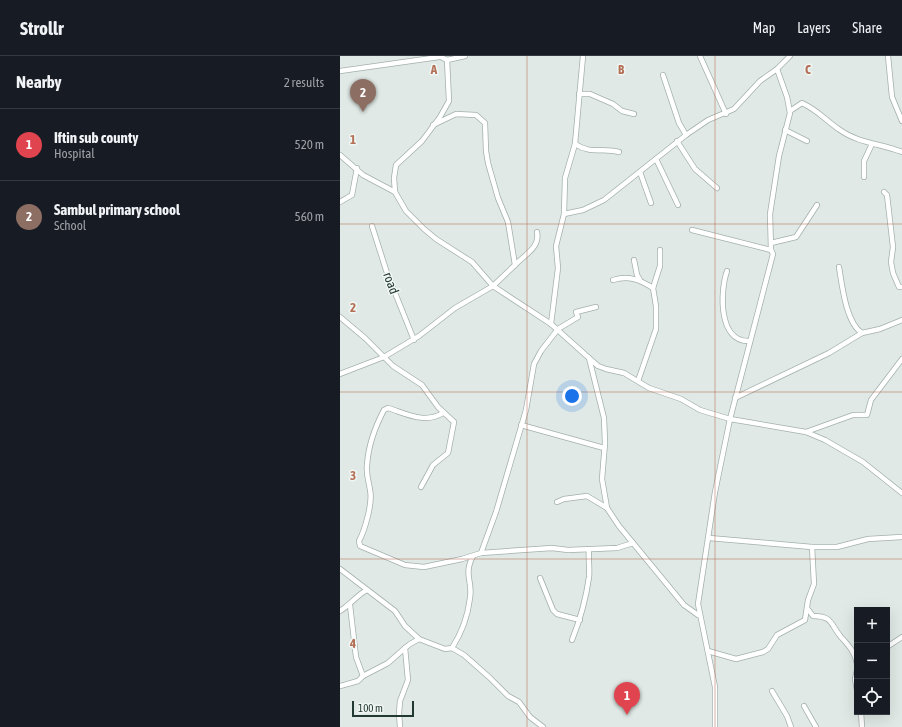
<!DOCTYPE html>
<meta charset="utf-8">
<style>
:root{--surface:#171b24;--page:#20242c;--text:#f1f3f6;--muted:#9ea1a6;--line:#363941;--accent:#e48263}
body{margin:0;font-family:"Asap Condensed",sans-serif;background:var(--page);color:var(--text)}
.controls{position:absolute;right:12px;bottom:12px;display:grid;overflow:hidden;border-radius:0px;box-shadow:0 4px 16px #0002}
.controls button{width:36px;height:36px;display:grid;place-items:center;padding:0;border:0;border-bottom:1px solid var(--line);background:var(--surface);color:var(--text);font:20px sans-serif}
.scale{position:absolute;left:12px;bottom:10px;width:62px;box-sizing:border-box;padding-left:4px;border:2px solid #223832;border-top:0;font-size:11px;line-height:14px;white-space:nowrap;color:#223832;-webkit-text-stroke:3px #f0f6f3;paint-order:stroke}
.you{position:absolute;left:232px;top:340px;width:14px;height:14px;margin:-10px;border:3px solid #fff;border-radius:50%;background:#1a73e8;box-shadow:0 0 0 6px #1a73e833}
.badge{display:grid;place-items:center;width:26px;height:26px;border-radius:50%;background:var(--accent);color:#fff;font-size:13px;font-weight:700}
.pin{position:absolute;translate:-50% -33px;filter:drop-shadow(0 1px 2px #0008)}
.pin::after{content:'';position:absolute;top:21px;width:14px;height:12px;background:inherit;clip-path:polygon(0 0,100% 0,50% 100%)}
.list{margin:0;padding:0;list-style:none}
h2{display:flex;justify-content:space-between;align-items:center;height:52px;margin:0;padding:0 16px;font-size:17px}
h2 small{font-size:13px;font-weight:400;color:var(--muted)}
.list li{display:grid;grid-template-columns:26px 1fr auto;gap:12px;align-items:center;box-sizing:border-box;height:72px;padding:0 16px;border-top:1px solid var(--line)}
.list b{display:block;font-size:15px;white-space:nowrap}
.list p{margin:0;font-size:13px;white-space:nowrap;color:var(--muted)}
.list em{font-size:13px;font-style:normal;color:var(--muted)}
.icon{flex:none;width:22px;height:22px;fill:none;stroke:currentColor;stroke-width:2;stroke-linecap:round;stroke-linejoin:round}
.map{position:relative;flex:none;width:562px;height:671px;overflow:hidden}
header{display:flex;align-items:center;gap:24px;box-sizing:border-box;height:56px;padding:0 20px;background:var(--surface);border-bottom:1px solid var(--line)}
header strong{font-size:19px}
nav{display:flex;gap:22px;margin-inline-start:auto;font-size:14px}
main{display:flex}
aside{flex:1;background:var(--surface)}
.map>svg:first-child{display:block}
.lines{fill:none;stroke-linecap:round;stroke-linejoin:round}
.street-casing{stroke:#a3b0ac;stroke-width:6}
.street{stroke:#fff;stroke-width:4.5}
.grid{fill:none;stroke:#b47057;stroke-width:1;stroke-opacity:0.55}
.labels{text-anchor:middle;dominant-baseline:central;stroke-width:3;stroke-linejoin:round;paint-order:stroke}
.street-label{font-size:13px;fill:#223832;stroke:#f0f6f3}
.grid-label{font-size:13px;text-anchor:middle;font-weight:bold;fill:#b47057;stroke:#f0f6f3;stroke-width:3;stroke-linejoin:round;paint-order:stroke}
</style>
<header>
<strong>Strollr</strong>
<nav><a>Map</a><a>Layers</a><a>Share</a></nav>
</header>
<main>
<aside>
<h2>Nearby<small>2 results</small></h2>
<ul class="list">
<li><span class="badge" style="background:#e0444e">1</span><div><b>Iftin sub county</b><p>Hospital</p></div><em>520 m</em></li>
<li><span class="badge" style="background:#8d6e63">2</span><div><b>Sambul primary school</b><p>School</p></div><em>560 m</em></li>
</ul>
</aside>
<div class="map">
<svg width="562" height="671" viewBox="0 0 562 671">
<rect width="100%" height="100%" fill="#e0e9e5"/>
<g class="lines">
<defs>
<g id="street">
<polyline points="360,0 386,58"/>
<polyline points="548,0 552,41 562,65"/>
<polyline points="107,4 125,0"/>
<polyline points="0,15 99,1"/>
<polyline points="323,19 339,67 346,79"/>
<polyline points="239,38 250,38 273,48 282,55 294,58"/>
<path d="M 450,55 L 462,47 C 479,55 485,64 500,74 C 518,87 542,88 562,96"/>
<polyline points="445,74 467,85"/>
<polyline points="337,85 355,113 377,132"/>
<path d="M 235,88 C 252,99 262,91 279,96"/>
<polyline points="0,99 23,119 55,136 66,155 84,173 96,183 132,206 153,230 211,268 249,302 264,362 265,387 262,423 267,452 279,470 344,549 358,559"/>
<polyline points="316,103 338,149"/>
<polyline points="300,116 311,147"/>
<polyline points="524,121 524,105 532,88"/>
<polyline points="55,136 54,122 56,109 82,85 100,61 109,45 107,4 99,0"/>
<polyline points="544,136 547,139 553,191 551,206 553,217 559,231 562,231"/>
<polyline points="0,146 12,139 17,112"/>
<polyline points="224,158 243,154 264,144 346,79 368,64 394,53 420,25 437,13 450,0"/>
<polyline points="32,170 47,217 74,284"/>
<polyline points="352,174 431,194 433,198 390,363 375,436 358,548 375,631 375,671"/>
<polyline points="431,187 456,181 477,149"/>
<polyline points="431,194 430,158 439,100 450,57 447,41 437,13"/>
<polyline points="294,204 297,219 300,224"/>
<path d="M 175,209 C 185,198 200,192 197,176"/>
<path d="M 499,211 C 502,229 506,267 522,277"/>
<path d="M 387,215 C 380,235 378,286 409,285"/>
<path d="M 273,224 C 289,219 300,224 313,232"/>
<polyline points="0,261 25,282 53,310 82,329 98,351 114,366 108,397 93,409 81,431"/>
<polyline points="211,268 218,212 216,190 224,158 225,122 235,88 243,0"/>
<polyline points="249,302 258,310 266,313 284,317 309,332 341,343 360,354 390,363 466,376 485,384 523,406 562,437"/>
<polyline points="0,318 44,301 79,280 115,252 153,230 175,209 168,166 158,142 148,107 146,95 145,67 136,59 116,58 93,69"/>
<polyline points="298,325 316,273 316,250 313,232 320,210 320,194"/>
<polyline points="395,342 489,297 522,277 540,273 562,264"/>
<path d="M 103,357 C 85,368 67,358 48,352 L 44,354 C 35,371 28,390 27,410 C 26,419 29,426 30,434 C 33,446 25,474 19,485 L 20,490 L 65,509 L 84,511 L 122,503 L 141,497 L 212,492 L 228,494 L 277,492 L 293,487"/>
<polyline points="181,369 264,392"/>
<polyline points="466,376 513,359 527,359 531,344 562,303"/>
<polyline points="217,446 224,443 247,440 267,452"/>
<polyline points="369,482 472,491 497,491 528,483 562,481"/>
<polyline points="141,497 156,456 186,354 194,308 201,295 218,273 238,261 236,256 256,251"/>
<polyline points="0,513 55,555 65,570 79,583 105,593 112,592 124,599 149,621 168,640 179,646 190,661 203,671"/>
<polyline points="200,522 213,554 217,558 240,564"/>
<polyline points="10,549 16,601 23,620"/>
<path d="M 467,552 L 473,560 C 493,560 490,568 501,581 C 509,590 515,596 517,608"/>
<path d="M 0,555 C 10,549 17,539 27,534"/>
<path d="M 232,584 C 240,564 246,543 249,521 C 250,512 248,502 249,493"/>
<polyline points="547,591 562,581"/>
<path d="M 112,592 C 121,578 128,559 130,542 C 133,525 123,519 133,500"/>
<polyline points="368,595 396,603 423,596 428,593 437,579 465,564 468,544 474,528 472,491"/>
<polyline points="517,614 515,623 517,634"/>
<polyline points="0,630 18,625 23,620 48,607 65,592"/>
<polyline points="432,635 447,660 451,671"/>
<polyline points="464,650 476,671"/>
<polyline points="521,656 522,671"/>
<polyline points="60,671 59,657 60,645 68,624 65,592 70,588 79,583"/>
</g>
</defs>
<!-- street casing -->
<use href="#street" class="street-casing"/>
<!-- street -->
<use href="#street" class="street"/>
</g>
<!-- grid -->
<path class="grid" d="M 187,0 L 187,671M 375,0 L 375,671M 0,168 L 562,168M 0,336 L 562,336M 0,503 L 562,503"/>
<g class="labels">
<!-- street labels -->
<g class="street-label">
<text transform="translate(51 227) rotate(70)">road</text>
</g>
</g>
<g class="grid-label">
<text x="94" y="18">A</text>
<text x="281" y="18">B</text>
<text x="468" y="18">C</text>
<text x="13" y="88">1</text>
<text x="13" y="256">2</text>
<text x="13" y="424">3</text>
<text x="13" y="592">4</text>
</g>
</svg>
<div class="controls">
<button>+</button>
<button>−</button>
<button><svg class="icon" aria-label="locate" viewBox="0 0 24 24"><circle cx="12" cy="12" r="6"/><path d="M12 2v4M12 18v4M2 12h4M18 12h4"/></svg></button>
</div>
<div class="scale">100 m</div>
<div class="you"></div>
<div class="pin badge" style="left:287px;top:659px;background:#e0444e">1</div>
<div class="pin badge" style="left:23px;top:56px;background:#8d6e63">2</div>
</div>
</main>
